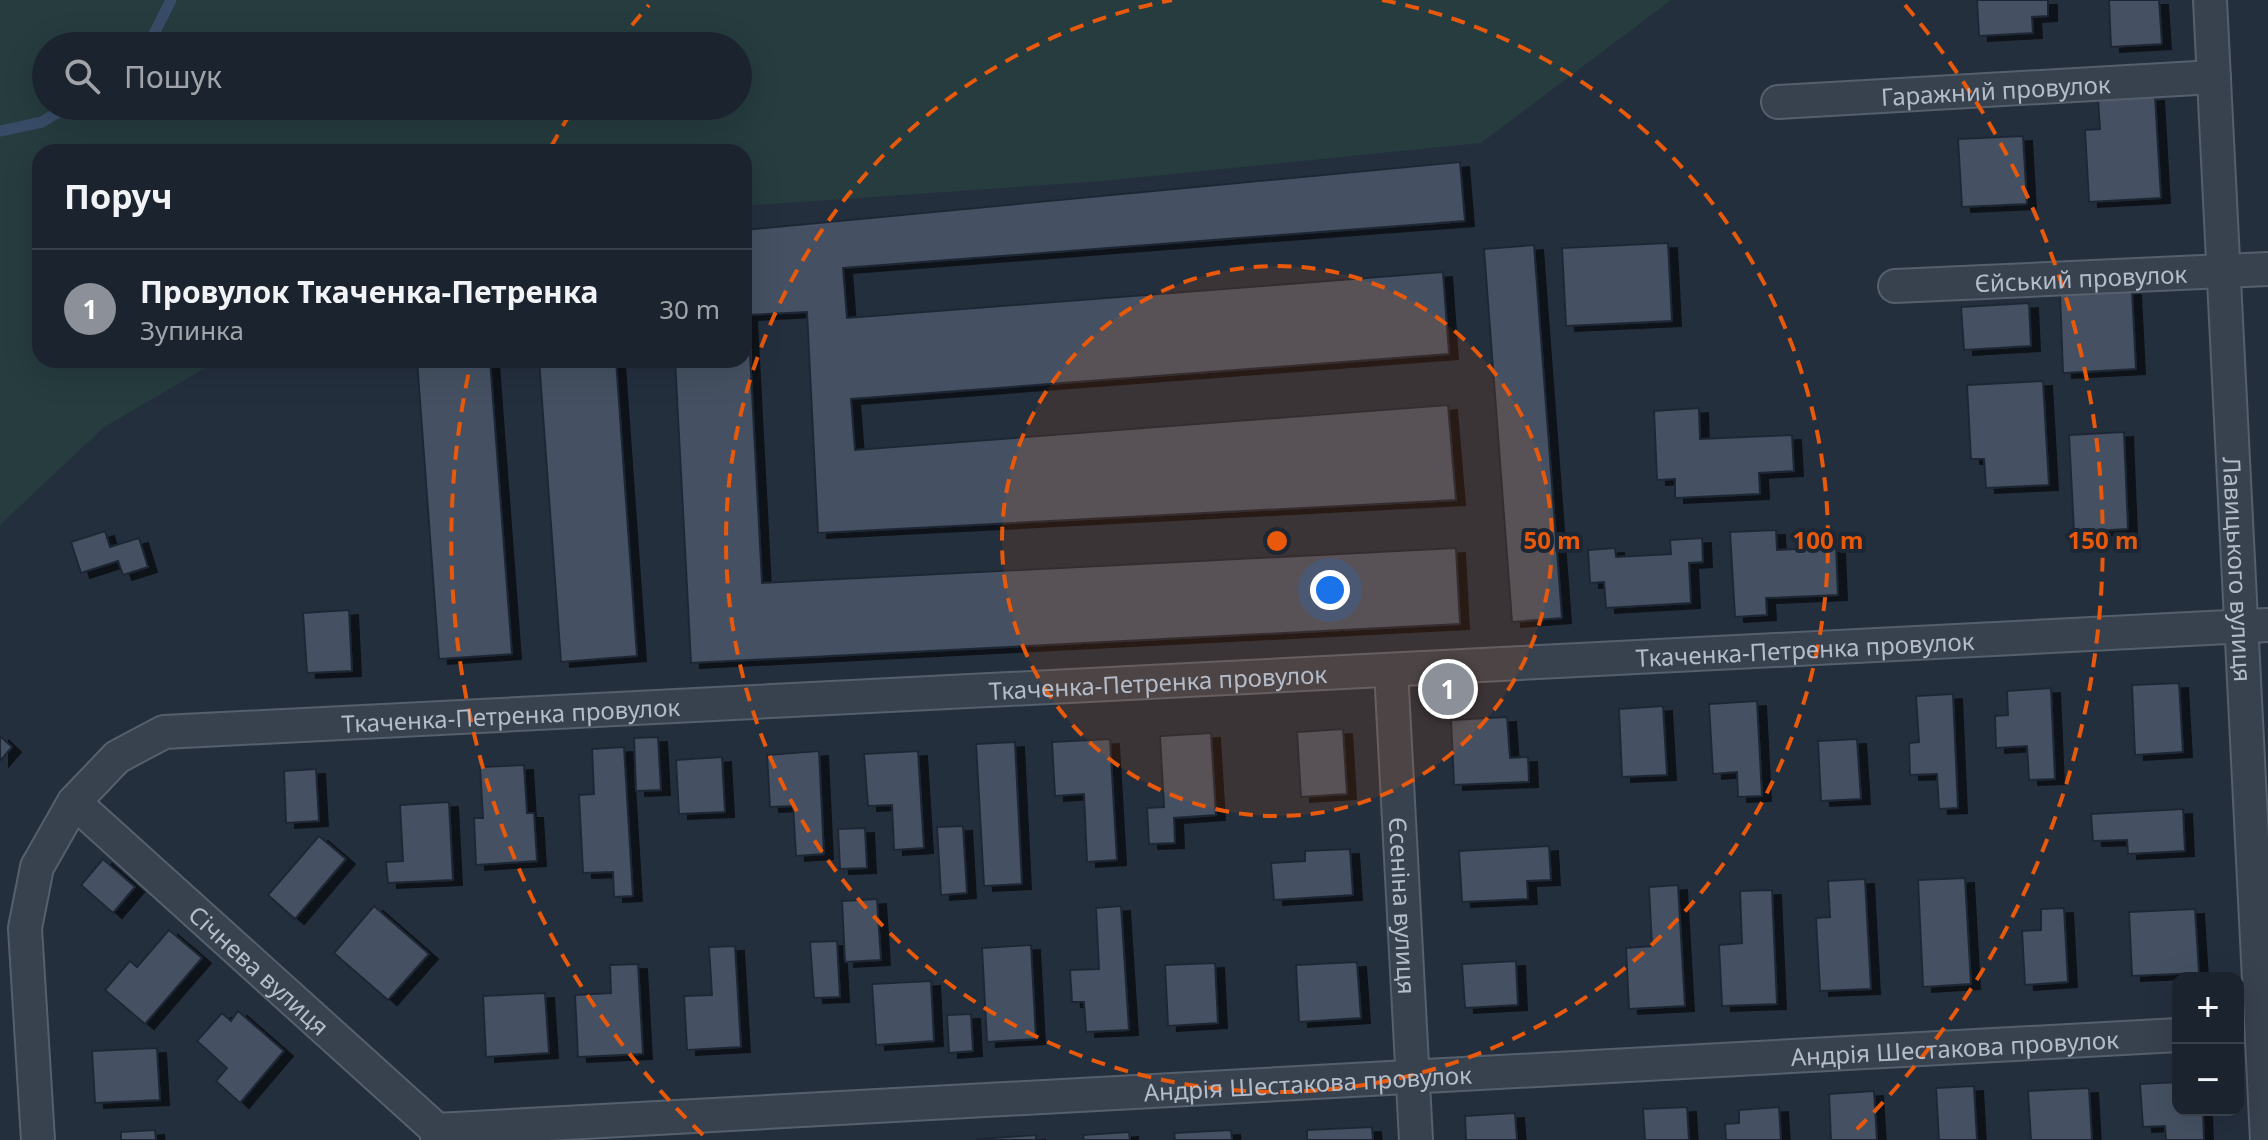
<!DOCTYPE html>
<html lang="uk">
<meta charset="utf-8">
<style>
:root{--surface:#1b232e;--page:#242b36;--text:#f1f3f6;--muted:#a0a4aa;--line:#39404a;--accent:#8c9099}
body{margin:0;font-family:"Noto Sans",sans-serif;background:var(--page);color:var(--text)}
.controls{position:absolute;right:24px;bottom:24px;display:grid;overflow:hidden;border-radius:16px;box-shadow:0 8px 32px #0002}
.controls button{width:72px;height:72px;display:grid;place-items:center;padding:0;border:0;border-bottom:2px solid var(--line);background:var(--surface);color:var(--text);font:40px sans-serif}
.you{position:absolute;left:1330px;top:590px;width:28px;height:28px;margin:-20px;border:6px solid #fff;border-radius:50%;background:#1a73e8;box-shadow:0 0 0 12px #1a73e833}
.badge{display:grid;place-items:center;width:52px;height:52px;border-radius:50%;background:var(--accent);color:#fff;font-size:26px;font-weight:700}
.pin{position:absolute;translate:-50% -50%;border:4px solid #fff;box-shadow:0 2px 8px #0006}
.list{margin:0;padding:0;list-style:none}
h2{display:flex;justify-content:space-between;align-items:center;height:104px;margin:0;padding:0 32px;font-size:34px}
h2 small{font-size:26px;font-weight:400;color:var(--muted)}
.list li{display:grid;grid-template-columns:52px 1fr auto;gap:24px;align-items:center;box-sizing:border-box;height:120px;padding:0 32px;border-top:2px solid var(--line)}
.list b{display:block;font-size:30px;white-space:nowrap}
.list p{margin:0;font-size:26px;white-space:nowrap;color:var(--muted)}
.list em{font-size:26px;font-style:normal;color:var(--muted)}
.icon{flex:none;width:44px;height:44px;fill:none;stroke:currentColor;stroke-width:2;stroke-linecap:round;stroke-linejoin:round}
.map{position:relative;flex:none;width:2268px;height:1140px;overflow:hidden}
.search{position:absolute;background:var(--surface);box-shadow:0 8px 32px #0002;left:32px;top:32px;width:720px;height:88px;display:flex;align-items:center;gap:20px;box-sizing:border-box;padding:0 28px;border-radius:44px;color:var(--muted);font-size:30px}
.panel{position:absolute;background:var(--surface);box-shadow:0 8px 32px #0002;left:32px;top:144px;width:720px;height:224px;border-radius:24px}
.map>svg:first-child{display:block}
.green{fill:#263c3f;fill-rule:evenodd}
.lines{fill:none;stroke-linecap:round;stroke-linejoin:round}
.stream{stroke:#394c67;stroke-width:11}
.building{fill:#455162;stroke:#1f2835;stroke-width:2;filter:url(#shadow)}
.street-casing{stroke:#565f6c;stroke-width:36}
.street{stroke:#38414e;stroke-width:32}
.ring{fill:none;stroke:#e8590c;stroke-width:4;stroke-dasharray:14 10}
.labels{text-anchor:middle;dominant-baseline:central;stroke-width:8;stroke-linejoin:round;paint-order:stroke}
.street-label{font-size:24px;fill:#b4bcc9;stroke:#1d2633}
.centre{fill:#e8590c;stroke:#1d2633;stroke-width:4}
.ring-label{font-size:24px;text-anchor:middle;font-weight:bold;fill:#e8590c;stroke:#1d2633;stroke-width:8;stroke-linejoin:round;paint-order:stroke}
</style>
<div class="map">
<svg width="2268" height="1140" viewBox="0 0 2268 1140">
<defs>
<filter id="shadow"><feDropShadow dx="9" dy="5" stdDeviation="0" flood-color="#0009"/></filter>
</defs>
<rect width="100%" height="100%" fill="#242f3e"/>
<!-- green -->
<path class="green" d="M 0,0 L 1671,0 L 1481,143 L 1103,181 L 744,206 L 744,152 L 40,152 L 40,360 L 219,360 L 103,428 L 0,525 ZM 46,46 L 738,46 L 738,106 L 46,106 Z"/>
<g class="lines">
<!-- stream -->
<g class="stream">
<polyline points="148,46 171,0"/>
<polyline points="0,131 42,122 68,106"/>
</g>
</g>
<!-- building -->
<g class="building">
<polygon points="1977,0 2048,0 2048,16 2032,17 2033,33 1979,36"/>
<polygon points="2109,0 2159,0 2162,44 2111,47"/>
<polygon points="2155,96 2161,198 2089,202 2085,130 2100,129 2098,100"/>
<polygon points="2023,136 2027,204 1962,207 1958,139"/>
<polygon points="1460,162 1465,221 843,268 847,318 1443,272 1449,354 851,399 855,450 1448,405 1456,500 818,533 807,312 748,315 762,583 1456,548 1460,624 691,663 675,360 744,360 744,230"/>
<polygon points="1668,243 1672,321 1566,326 1562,248"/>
<polygon points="1534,245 1562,618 1512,622 1484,249"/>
<polygon points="2132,290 2136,369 2063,373 2060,294"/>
<polygon points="2029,303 2031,346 1964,350 1961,307"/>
<polygon points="417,360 490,360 512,654 439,659"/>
<polygon points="539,360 616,360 637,656 561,662"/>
<polygon points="2043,381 2049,485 1986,488 1984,459 1971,459 1967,385"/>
<polygon points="1699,408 1700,439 1792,435 1794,471 1759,473 1760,494 1675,498 1675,479 1657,480 1654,411"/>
<polygon points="2124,432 2128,529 2074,532 2069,435"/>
<polygon points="1776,530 1777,550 1836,547 1838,595 1766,598 1767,615 1735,617 1730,532"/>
<polygon points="105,531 110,547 139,538 148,567 123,575 118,561 81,573 71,542"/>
<polygon points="1702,538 1703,562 1689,563 1691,603 1606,608 1604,582 1590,583 1588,550 1615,548 1616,557 1671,554 1670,540"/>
<polygon points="349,610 352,671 307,673 303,613"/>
<polygon points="2179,683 2183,752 2135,755 2132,685"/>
<polygon points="2051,688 2055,779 2029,780 2027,746 1996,748 1995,716 2008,715 2007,691"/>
<polygon points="1953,694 1958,808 1939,809 1937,774 1910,775 1909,743 1919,742 1916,696"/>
<polygon points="1757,701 1762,796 1738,797 1737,772 1713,774 1709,704"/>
<polygon points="1663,706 1667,775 1622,777 1619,709"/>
<polygon points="1507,717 1510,758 1528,757 1529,782 1454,785 1451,720"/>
<polygon points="1343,729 1347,794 1301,797 1297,732"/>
<polygon points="1211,733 1216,815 1174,818 1175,843 1149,844 1147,808 1164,807 1160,736"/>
<polygon points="0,736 12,747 0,761"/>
<polygon points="658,737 661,790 636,791 634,738"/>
<polygon points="1110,739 1117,860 1087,862 1084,794 1055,796 1052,742"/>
<polygon points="1857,739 1861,799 1821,801 1818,741"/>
<polygon points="1015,742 1022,884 984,886 976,744"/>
<polygon points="624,747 633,896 614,897 613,872 583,873 579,795 594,794 592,749"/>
<polygon points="819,751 824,854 796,856 793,806 770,807 767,755"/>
<polygon points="918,751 924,848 894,850 892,805 868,806 864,754"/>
<polygon points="722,757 725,812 679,814 676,760"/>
<polygon points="524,765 527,813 534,813 537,861 476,865 474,818 483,818 480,767"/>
<polygon points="316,769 319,821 286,823 284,771"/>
<polygon points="449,802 453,880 388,883 386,862 403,861 400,805"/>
<polygon points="2183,809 2185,851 2128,854 2127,840 2093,841 2091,814"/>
<polygon points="963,826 967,893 941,895 937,827"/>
<polygon points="865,828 867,868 840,869 838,829"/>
<polygon points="319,836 346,859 295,919 268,895"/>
<polygon points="1549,846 1551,880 1527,881 1528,899 1462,902 1459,851"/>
<polygon points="1350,849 1353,895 1274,900 1271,863 1305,861 1305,851"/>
<polygon points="103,859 135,887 113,913 81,885"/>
<polygon points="1965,878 1971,984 1923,987 1918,880"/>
<polygon points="1865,879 1871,989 1820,991 1816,918 1830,917 1828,881"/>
<polygon points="1678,885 1685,1006 1629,1009 1626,948 1652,946 1649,887"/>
<polygon points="1772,890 1777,1004 1722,1006 1719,945 1742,943 1740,891"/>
<polygon points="877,899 881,960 845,962 842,901"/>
<polygon points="374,906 429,954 388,1000 334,953"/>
<polygon points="1121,906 1129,1030 1086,1032 1084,1002 1072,1002 1070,970 1099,969 1096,908"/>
<polygon points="2064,908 2068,982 2025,985 2022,931 2041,930 2041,909"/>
<polygon points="2195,909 2199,973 2132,976 2129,912"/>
<polygon points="169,930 202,958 145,1024 105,990 130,961 137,967"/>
<polygon points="837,941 840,997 814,998 810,942"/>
<polygon points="1031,945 1036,1039 987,1042 982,948"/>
<polygon points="735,946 741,1047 687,1050 684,996 712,995 709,947"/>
<polygon points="1516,961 1518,1005 1465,1008 1462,964"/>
<polygon points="1357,962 1361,1018 1299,1022 1296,965"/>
<polygon points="1215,963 1218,1023 1168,1026 1165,965"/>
<polygon points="638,964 643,1054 578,1057 575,995 611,993 610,965"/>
<polygon points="931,981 934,1041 876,1045 872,984"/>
<polygon points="545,993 549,1053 486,1057 483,996"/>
<polygon points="238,1011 284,1051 240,1103 216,1081 227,1068 197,1041 222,1013 231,1021"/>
<polygon points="971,1014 973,1051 949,1053 947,1015"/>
<polygon points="157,1048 160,1100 95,1103 92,1051"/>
<polygon points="2178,1082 2178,1110 2203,1110 2204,1140 2166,1140 2165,1126 2143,1127 2140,1084"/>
<polygon points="1974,1086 1977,1140 1939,1140 1936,1088"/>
<polygon points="2089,1088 2092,1140 2031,1140 2028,1091"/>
<polygon points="1874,1091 1877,1140 1831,1140 1829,1094"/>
<polygon points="1687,1107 1689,1140 1645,1140 1643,1109"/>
<polygon points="1779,1107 1781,1140 1726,1140 1725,1124 1739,1123 1739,1110"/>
<polygon points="1515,1113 1517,1140 1466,1140 1465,1116"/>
<polygon points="1372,1127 1373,1140 1307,1140 1307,1130"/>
<polygon points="155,1130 156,1140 121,1140 121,1132"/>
<polygon points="1231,1130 1232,1140 1175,1140 1174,1133"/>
<polygon points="1129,1132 1130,1140 1084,1140 1083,1135"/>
<polygon points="1036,1135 1036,1140 977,1140 977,1139"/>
</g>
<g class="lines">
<defs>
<g id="street">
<path id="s1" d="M 2210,0 L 2267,1140"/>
<path id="s2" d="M 1778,102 L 2214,77"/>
<path id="s3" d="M 1895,286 L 2268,269"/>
<path id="s4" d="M 1391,670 L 1416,1140"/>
<path id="s5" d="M 74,802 L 437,1130 L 437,1140"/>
<path id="s6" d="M 437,1130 L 2178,1035"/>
<path id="s7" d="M 38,1140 L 25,928 L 37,867 L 74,802 L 117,757 L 164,732 L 2268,625"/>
</g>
</defs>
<!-- street casing -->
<use href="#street" class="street-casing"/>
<!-- street -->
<use href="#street" class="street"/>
</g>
<!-- distance rings -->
<circle cx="1277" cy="541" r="275" fill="#e8590c" fill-opacity=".12"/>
<g class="ring">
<circle cx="1277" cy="541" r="275"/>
<path d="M1382 0A551 551 0 1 1 1172 0"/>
<path d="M703 1135A826 826 0 0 1 471 362M551 147A826 826 0 0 1 573 109M617 44A826 826 0 0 1 649 5M1905 5A826 826 0 0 1 1851 1135"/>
</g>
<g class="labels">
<!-- street labels -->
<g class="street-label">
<text stroke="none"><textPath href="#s2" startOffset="218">Гаражний провулок</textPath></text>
<text stroke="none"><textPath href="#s3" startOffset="186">Єйський провулок</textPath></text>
<text stroke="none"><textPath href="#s1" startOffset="570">Лавицького вулиця</textPath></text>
<text stroke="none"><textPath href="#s7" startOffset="2108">Ткаченка-Петренка провулок</textPath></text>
<text stroke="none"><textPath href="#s7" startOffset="1460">Ткаченка-Петренка провулок</textPath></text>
<text stroke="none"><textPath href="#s7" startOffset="812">Ткаченка-Петренка провулок</textPath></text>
<text stroke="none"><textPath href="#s4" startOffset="236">Єсеніна вулиця</textPath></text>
<text stroke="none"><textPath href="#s5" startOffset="250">Січнева вулиця</textPath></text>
<text stroke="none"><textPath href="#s6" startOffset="1520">Андрія Шестакова провулок</textPath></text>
<text stroke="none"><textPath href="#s6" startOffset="872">Андрія Шестакова провулок</textPath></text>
</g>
</g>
<circle cx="1277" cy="541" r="12" class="centre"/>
<g class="ring-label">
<text x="1552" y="549">50 m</text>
<text x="1828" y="549">100 m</text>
<text x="2103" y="549">150 m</text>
</g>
</svg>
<div class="controls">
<button>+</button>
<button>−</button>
</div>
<div class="you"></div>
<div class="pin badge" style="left:1448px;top:689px">1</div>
<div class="search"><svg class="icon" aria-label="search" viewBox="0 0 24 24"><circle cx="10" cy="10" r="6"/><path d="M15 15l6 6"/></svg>Пошук</div>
<section class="panel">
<h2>Поруч<small></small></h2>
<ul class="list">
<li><span class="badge">1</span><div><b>Провулок Ткаченка-Петренка</b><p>Зупинка</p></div><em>30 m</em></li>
</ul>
</section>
</div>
